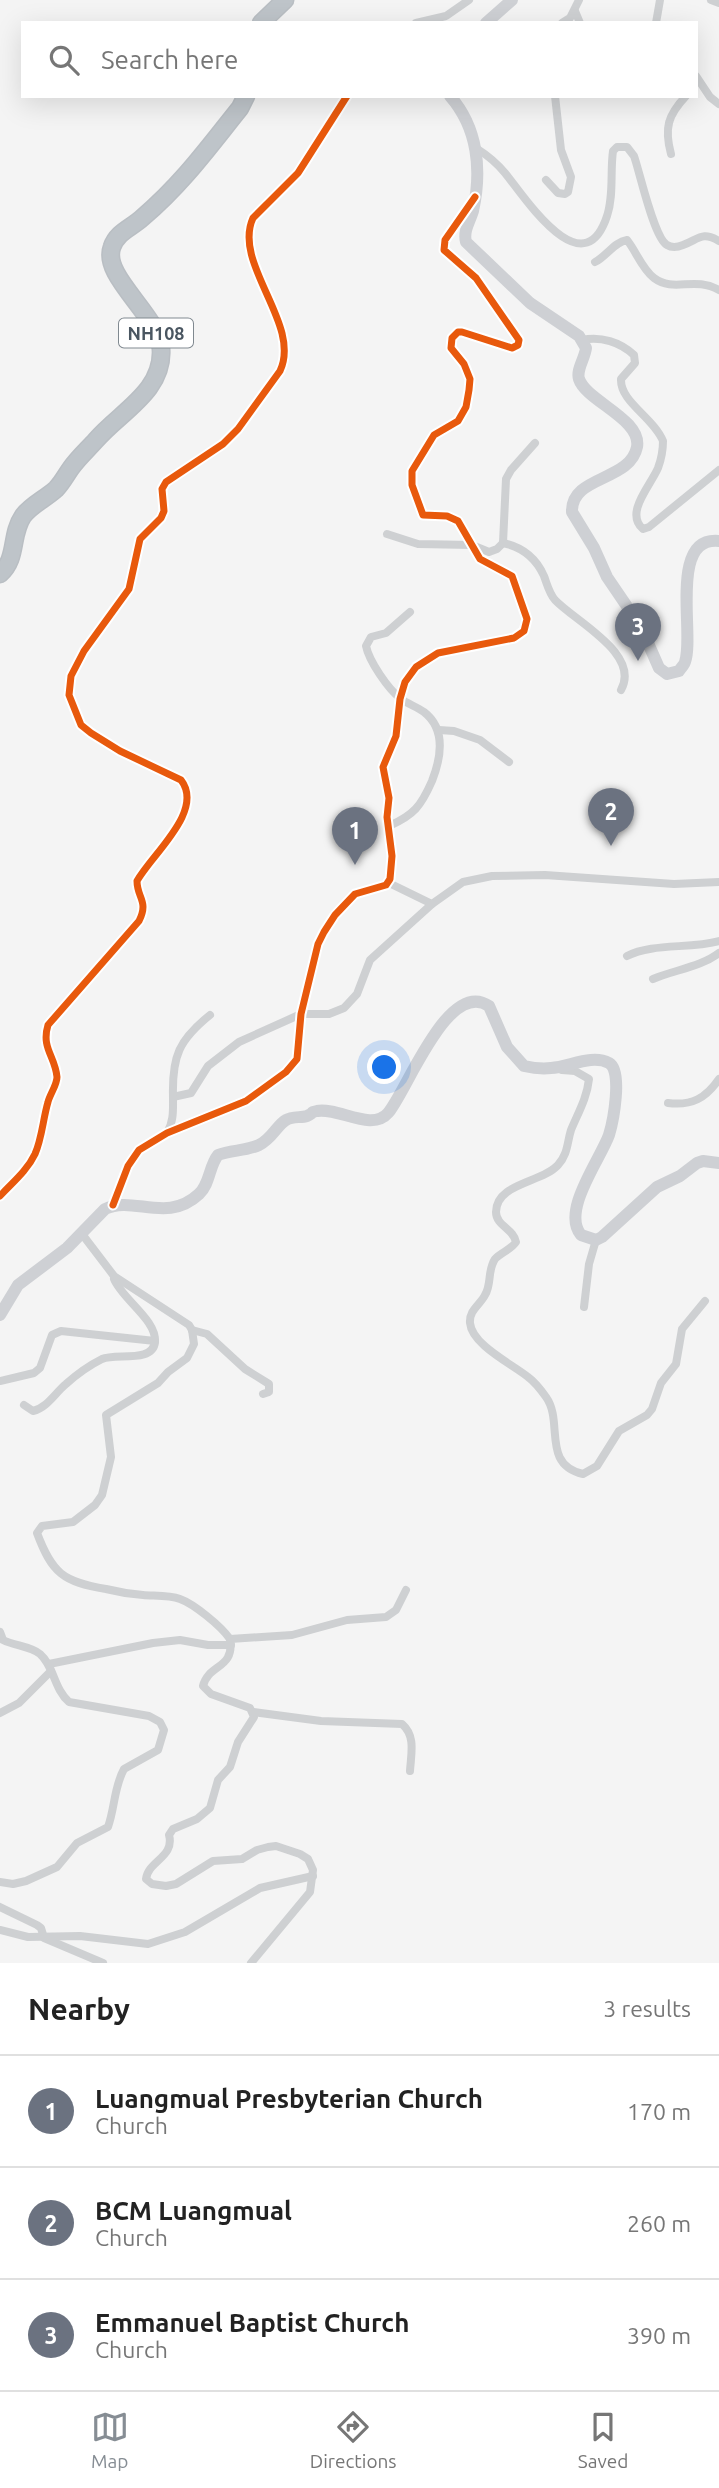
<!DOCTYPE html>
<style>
:root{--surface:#fff;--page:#f6f6f6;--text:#222;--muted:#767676;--line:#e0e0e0;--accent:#868d94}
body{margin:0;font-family:Ubuntu,sans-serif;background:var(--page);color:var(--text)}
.you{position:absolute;left:385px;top:1068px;width:24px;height:24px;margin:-18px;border:5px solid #fff;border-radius:50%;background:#1a73e8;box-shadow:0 0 0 10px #1a73e833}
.badge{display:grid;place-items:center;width:46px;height:46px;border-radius:50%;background:var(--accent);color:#fff;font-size:23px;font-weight:700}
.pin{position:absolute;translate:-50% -58px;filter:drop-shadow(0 2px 4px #0008)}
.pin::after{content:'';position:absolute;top:37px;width:24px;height:21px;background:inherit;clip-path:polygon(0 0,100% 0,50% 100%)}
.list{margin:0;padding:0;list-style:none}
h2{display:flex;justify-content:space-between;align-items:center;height:91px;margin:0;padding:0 28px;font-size:30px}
h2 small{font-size:23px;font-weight:400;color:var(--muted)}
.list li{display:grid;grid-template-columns:46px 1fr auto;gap:21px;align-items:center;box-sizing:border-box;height:112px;padding:0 28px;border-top:2px solid var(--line)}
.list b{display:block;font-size:26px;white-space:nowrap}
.list p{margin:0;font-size:23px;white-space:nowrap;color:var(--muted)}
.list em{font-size:23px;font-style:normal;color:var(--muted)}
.icon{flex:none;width:38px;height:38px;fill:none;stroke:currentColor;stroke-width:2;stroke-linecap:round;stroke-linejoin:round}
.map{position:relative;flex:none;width:719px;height:1963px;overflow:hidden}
.search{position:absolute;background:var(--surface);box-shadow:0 7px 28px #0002;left:21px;right:21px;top:21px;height:77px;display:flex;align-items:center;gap:18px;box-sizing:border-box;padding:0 24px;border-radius:0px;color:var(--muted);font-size:26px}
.sheet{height:427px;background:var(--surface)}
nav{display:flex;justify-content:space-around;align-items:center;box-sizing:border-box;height:98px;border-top:2px solid var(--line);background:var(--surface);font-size:19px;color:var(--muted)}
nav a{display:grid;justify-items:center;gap:4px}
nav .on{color:var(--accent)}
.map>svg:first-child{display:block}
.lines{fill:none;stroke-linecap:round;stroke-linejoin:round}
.highway-casing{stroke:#b9bec3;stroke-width:19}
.street{stroke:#ced0d2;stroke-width:8}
.secondary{stroke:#ced0d4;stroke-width:12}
.highway{stroke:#bec4c9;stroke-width:16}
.cycleway-casing{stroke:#fff;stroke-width:11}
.cycleway{stroke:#e8590c;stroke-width:7}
.labels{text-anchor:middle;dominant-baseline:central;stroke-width:7;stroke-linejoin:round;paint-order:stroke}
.shield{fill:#fff;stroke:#808990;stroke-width:2}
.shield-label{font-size:18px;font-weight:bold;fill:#4a5661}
</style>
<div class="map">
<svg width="719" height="1963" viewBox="0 0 719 1963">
<rect width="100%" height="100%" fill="#f4f4f4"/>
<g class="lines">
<defs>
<g id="highway">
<polyline points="261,23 285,0"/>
<path d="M 0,574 C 18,558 10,535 23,516 C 31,505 45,499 56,489 C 62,483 66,475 71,468 C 78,458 88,449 96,440 C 120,412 164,391 161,349 C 159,315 101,276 112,247 C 117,232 131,228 142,218 C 182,184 208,148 240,108 L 246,96"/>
</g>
</defs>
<!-- highway casing -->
<use href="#highway" class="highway-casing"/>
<!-- street -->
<g class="street">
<polyline points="711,0 719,3"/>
<polyline points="575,11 580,23"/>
<polyline points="416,23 446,16 469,0"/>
<polyline points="562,23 570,18 579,0"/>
<polyline points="656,23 660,0"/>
<polyline points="696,76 710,97 719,104"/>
<path d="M 476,148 C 487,155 496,162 505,173 C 524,196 583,289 607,216 C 614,195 610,172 613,151 L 617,147 L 627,147 L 634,156 C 640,173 654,238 667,245 C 672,248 678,247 683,245 C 699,239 702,231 719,241"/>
<path d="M 671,154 C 664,128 668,115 686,96"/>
<polyline points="546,180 558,193 565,194 568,192 571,177 561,150 555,96"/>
<path d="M 595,262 C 607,256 614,242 627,240 C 636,251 642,269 654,278 C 674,293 694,276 719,290"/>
<path d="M 582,340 C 601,336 620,342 634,355 L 635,363 L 621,379 C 620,402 653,417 663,441 C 663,450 661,460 658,468 C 651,485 624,513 643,529 L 649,527 L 719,470"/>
<polyline points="387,534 418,544 472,545 489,552 497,549 503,543 506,479 511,470 535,443"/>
<path d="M 503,543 C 522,547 536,558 544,576 C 547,584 549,593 555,600 C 576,622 641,654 621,690"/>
<polyline points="439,730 454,731 480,740 509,762"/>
<path d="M 389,826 C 414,815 421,806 432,781 C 441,758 446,729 424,712 C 417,707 408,704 401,699 C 388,689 369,661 366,646 L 371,637 L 386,633 L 410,612"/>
<polyline points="389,883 432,904 463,882 492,876 545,875 674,884 719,882"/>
<path d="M 627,956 C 652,943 689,949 719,941"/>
<path d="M 653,979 C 674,970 701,967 719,953"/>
<path d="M 562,1070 L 575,1071 L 589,1079 C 587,1098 578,1113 571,1130 C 567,1143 568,1154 558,1165 C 542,1183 496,1183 496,1212 C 496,1226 514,1229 516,1242 C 511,1250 501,1252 495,1259 C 487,1271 492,1284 485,1295 C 480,1305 469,1310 470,1323 C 472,1345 512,1364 528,1377 C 535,1382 541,1390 546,1397 C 564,1422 541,1464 583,1474 L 597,1466 L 619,1431 L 647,1415 L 652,1409 L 661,1383 L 676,1364 L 682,1329 L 705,1301"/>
<polyline points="173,1097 191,1093 208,1066 239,1042 301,1014 329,1014 344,1008 357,994 370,960 432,904"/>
<path d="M 668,1103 C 692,1106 706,1098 719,1079"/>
<path d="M 167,1133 C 174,1121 173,1110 173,1096 C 172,1056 179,1040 210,1015"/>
<path d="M 0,1196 C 12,1183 27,1171 35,1154 C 42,1138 43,1119 48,1102 C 50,1094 57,1085 57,1077 C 55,1056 41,1048 48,1025 L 139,921 C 149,901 137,898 137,881 C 151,855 205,811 181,780 L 120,751 L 91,733 L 81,725 L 69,695 L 71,676 L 84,651 L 129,589 L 140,539 L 161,518 L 164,511 L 162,489 L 166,482 L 223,444 L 238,429 L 280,371 C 302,324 232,264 253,218 L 298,173 L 347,96"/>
<polyline points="113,1205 128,1166 139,1150 167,1133 246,1101 286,1072 297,1059 301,1014 318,944 324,932 335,915 355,894 386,885 390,879 392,856 387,817 389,798 383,767 396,736 400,699 405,682 416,667 438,653 514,638 524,631 527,619 512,576 480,559 458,521 447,516 423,515 412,485 412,471 434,435 458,421 466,407 469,390 470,379 464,364 451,348 452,338 458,332 462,332 512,348 518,345 519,340 476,278 444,250 445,240 472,202"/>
<path d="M 82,1234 L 114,1276 L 189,1325 L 192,1330 L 194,1344 L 187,1358 L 168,1372 L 158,1383 L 106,1415 L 111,1457 L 102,1495 L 95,1505 L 73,1522 L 42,1526 L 37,1533 C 52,1573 63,1582 106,1589 C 118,1592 130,1594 143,1595 C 154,1596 169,1595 180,1599 C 194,1604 221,1626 230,1639 C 235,1669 208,1664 203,1686 L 211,1694 L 250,1708 L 254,1717 L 238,1742 L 230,1767 L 218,1780 L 210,1808 L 197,1819 L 173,1829 L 169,1835 C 175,1857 148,1861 146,1879 L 152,1884 L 166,1886 L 176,1884 L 213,1861 L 242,1859 L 257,1850 L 268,1847 L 276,1846 L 300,1854 L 308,1859 L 313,1870 L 310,1892 L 251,1963"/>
<polyline points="584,1307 589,1264 596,1240"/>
<polyline points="192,1330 207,1334 245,1369 269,1384 269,1392 263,1394"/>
<polyline points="0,1381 34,1373 40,1368 52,1335 61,1331 155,1341"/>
<path d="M 24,1405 L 33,1411 C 47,1408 55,1393 66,1384 C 76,1375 90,1365 102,1359 C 116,1353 153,1363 155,1342 C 157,1320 122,1299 114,1279"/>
<path d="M 0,1632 L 3,1640 C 15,1646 30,1646 40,1654 C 54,1666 54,1689 69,1702 L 149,1716 L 160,1722 L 164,1730 L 158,1750 L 124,1769 C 114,1787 115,1807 108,1827 L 77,1843 L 57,1867 L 26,1881 L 13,1884 L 0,1882"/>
<polyline points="230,1639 292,1635 347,1620 386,1617 396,1610 406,1590"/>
<polyline points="49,1664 153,1643 180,1640 208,1645 231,1645"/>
<path d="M 253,1712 L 321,1721 L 402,1724 C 416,1736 411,1754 410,1771"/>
<polyline points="0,1713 19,1703 50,1672"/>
<polyline points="0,1907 37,1925 41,1928 44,1938 103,1963"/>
<polyline points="0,1930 28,1937 80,1936 148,1944 185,1932 260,1888 313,1876"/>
</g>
<!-- secondary -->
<g class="secondary">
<polyline points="486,23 512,0"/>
<path d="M 450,96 C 478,128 482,170 473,211 C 470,221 463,231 466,242 L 530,303 L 579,336 L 586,348 C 585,358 576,370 579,379 C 586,401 642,419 637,447 C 630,482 571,475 572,512 L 594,548 L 607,577 L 641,627 L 659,668 L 667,674 L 679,671 C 680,669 685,664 685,662 C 695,635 668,536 719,541"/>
<path d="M 0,1315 L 18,1285 L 67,1248 L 105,1209 C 133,1195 167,1224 199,1194 C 210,1184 209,1166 218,1155 C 231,1150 246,1151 259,1145 C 272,1139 277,1125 286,1120 C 292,1116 301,1118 307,1116 C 316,1112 308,1113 317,1111 C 338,1107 372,1132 388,1113 C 407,1091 448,978 489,1006 L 507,1047 L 524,1066 C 533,1068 542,1069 551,1068 C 569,1067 592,1054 609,1063 C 623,1071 613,1122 609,1135 C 600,1160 561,1211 581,1235 L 596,1240 L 602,1237 L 657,1187 L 680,1176 L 697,1163 L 703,1161 L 719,1163"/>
</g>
<!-- highway -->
<use href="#highway" class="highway"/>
<defs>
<g id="cycleway">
<path d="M 0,1196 C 12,1183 27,1171 35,1154 C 42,1138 43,1119 48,1102 C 50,1094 57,1085 57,1077 C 55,1056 41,1048 48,1025 L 139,921 C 149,901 137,898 137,881 C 151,855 205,811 181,780 L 120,751 L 91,733 L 81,725 L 69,695 L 71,676 L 84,651 L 129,589 L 140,539 L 161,518 L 164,511 L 162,489 L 166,482 L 223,444 L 238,429 L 280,371 C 302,324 232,264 253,218 L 298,173 L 347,96"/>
<polyline points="113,1205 128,1166 139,1150 167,1133 246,1101 286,1072 297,1059 301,1014 318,944 324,932 335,915 355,894 386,885 390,879 392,856 387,817 389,798 383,767 396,736 400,699 405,682 416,667 438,653 514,638 524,631 527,619 512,576 480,559 458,521 447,516 423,515 412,485 412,471 434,435 458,421 466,407 469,390 470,379 464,364 451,348 452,338 458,332 462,332 512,348 518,345 519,340 476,278 444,250 445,240 475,197"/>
</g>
</defs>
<!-- cycleway casing -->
<use href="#cycleway" class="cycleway-casing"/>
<!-- cycleway -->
<use href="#cycleway" class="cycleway"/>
</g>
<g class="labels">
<!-- shield labels -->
<rect class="shield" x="119" y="318.5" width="74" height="29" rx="5"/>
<g class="shield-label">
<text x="156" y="333">NH108</text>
</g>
</g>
</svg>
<div class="you"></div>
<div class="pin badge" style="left:355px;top:865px;background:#6b7280">1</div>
<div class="pin badge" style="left:611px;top:846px;background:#6b7280">2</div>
<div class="pin badge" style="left:638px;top:661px;background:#6b7280">3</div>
<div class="search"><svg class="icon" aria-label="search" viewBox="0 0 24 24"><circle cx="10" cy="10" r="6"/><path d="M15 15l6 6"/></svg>Search here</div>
</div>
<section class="sheet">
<h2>Nearby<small>3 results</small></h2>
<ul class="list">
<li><span class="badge" style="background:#6b7280">1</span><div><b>Luangmual Presbyterian Church</b><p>Church</p></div><em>170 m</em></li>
<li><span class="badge" style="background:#6b7280">2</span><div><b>BCM Luangmual</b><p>Church</p></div><em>260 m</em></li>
<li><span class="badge" style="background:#6b7280">3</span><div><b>Emmanuel Baptist Church</b><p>Church</p></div><em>390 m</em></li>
</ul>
</section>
<nav>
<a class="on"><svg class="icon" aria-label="map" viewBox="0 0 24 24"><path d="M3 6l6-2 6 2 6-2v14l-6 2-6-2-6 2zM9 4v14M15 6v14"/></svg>Map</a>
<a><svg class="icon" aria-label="directions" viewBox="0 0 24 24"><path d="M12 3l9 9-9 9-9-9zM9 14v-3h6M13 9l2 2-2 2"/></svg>Directions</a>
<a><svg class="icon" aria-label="saved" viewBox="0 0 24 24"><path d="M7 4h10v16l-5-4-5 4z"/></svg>Saved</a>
</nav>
